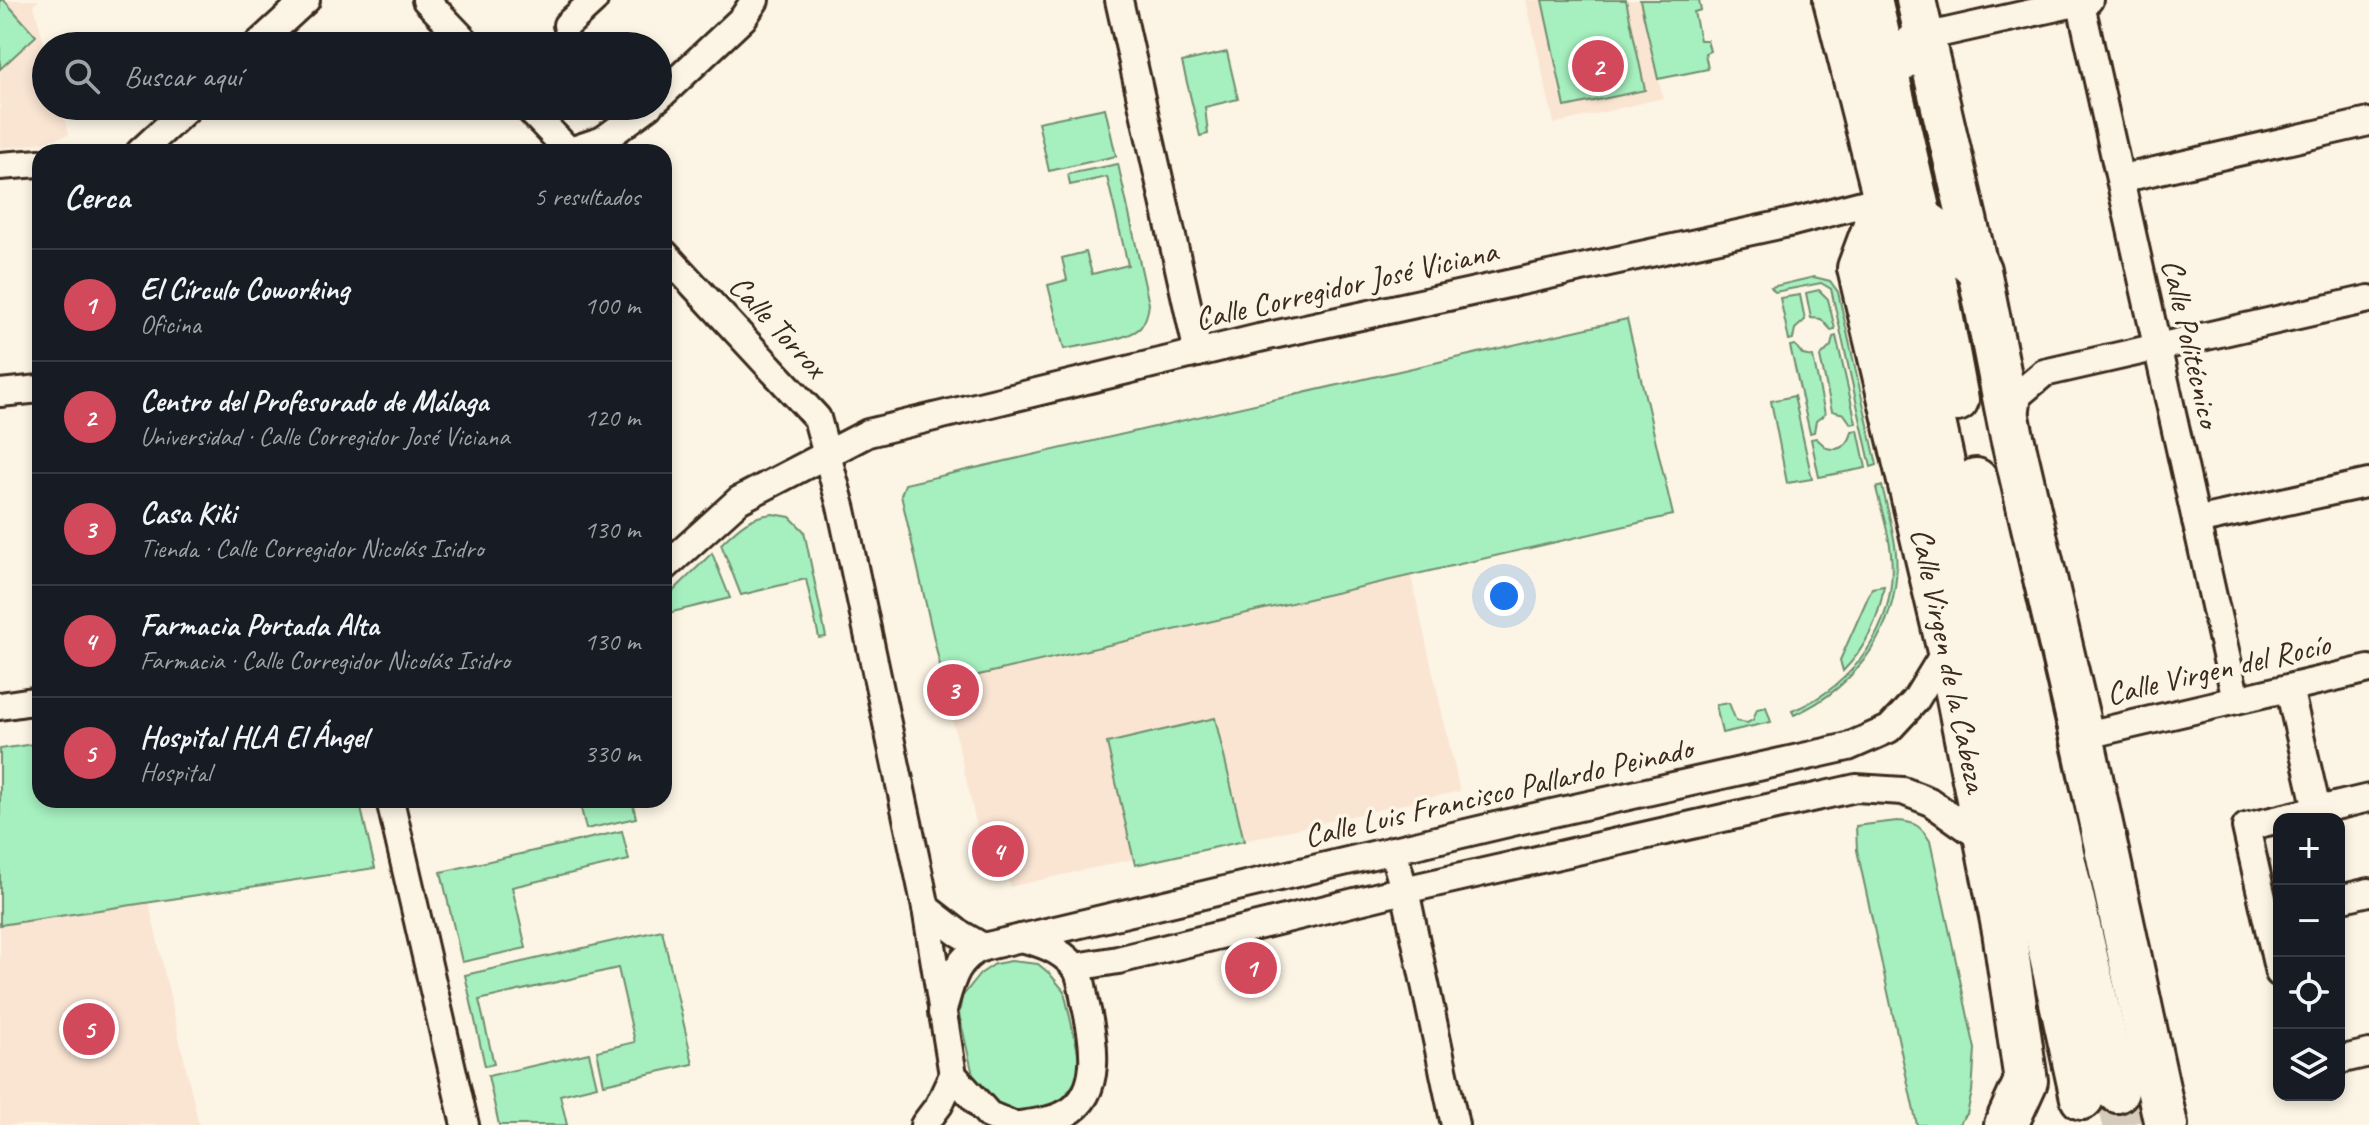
<!DOCTYPE html>
<html lang="es">
<meta charset="utf-8">
<style>
:root{--surface:#171b24;--page:#20242c;--text:#f1f3f6;--muted:#9ea1a6;--line:#363941;--accent:#d1495b}
body{margin:0;font-family:Caveat,sans-serif;background:var(--page);color:var(--text)}
.controls{position:absolute;right:24px;bottom:24px;display:grid;overflow:hidden;border-radius:16px;box-shadow:0 4px 12px #0003}
.controls button{width:72px;height:72px;display:grid;place-items:center;padding:0;border:0;border-bottom:2px solid var(--line);background:var(--surface);color:var(--text);font:40px sans-serif}
.you{position:absolute;left:1504px;top:596px;width:28px;height:28px;margin:-20px;border:6px solid #fff;border-radius:50%;background:#1a73e8;box-shadow:0 0 0 12px #1a73e833}
.badge{display:grid;place-items:center;width:52px;height:52px;border-radius:50%;background:var(--accent);color:#fff;font-size:26px;font-weight:700}
.pin{position:absolute;translate:-50% -50%;border:4px solid #fff;box-shadow:0 2px 8px #0006}
.list{margin:0;padding:0;list-style:none}
h2{display:flex;justify-content:space-between;align-items:center;height:104px;margin:0;padding:0 32px;font-size:34px}
h2 small{font-size:26px;font-weight:400;color:var(--muted)}
.list li{display:grid;grid-template-columns:52px 1fr auto;gap:24px;align-items:center;box-sizing:border-box;height:112px;padding:0 32px;border-top:2px solid var(--line)}
.list b{display:block;font-size:30px;white-space:nowrap}
.list p{margin:0;font-size:26px;white-space:nowrap;color:var(--muted)}
.list em{font-size:26px;font-style:normal;color:var(--muted)}
.icon{flex:none;width:44px;height:44px;fill:none;stroke:currentColor;stroke-width:2;stroke-linecap:round;stroke-linejoin:round}
.map{position:relative;flex:none;width:2369px;height:1125px;overflow:hidden}
.search{position:absolute;background:var(--surface);box-shadow:0 4px 12px #0003;left:32px;top:32px;width:640px;height:88px;display:flex;align-items:center;gap:20px;box-sizing:border-box;padding:0 28px;border-radius:44px;color:var(--muted);font-size:30px}
.panel{position:absolute;background:var(--surface);box-shadow:0 4px 12px #0003;left:32px;top:144px;width:640px;height:664px;border-radius:24px}
.map>svg:first-child{display:block}
.built{fill:#fae5d3}
.green{fill:#a6f0bf;stroke:#708d6e;stroke-width:2}
.lines{fill:none;stroke-linecap:round;stroke-linejoin:round}
.primary-tunnel{stroke:#d5ccbd;stroke-width:42;stroke-dasharray:42 21;stroke-linecap:butt}
.street-casing{stroke:#3b2a1e;stroke-width:32}
.secondary-casing{stroke:#3b2a1e;stroke-width:44}
.primary-casing{stroke:#3b2a1e;stroke-width:48}
.street{stroke:#fcf5e5;stroke-width:26}
.secondary{stroke:#fcf5e5;stroke-width:38}
.primary{stroke:#fcf5e5;stroke-width:42}
.labels{text-anchor:middle;dominant-baseline:central;stroke-width:7;stroke-linejoin:round;paint-order:stroke}
.street-label{font-size:32px;fill:#3b2a1e;stroke:#fcf5e5}
</style>
<div class="map">
<svg width="2369" height="1125" viewBox="0 0 2369 1125">
<rect width="100%" height="100%" fill="#fcf5e5"/>
<filter id="ink" filterUnits="userSpaceOnUse"><feTurbulence type="fractalNoise" baseFrequency=".0125" numOctaves="2"/><feDisplacementMap in="SourceGraphic" scale="16" xChannelSelector="R" yChannelSelector="G"/><feConvolveMatrix kernelMatrix="1 2 1 2 8 2 1 2 1" color-interpolation-filters="sRGB"/></filter>
<g filter="url(#ink)">
<!-- built -->
<g class="built">
<polygon points="0,0 39,0 34,5 46,50 46,106 61,106 69,135 25,146 0,148"/>
<polygon points="1526,0 1640,0 1663,98 1554,124"/>
<polygon points="1411,576 1460,791 1244,841 1215,718 1108,743 1133,859 1010,887 1006,868 987,872 944,683"/>
<polygon points="149,903 199,1125 0,1125 0,925"/>
</g>
<!-- green -->
<g class="green">
<polygon points="0,0 4,0 36,36 0,69"/>
<polygon points="1542,0 1626,0 1645,90 1565,107"/>
<polygon points="1640,0 1699,0 1701,10 1694,12 1700,40 1707,40 1710,51 1705,53 1708,69 1658,79"/>
<polygon points="1227,52 1238,99 1205,107 1208,134 1200,136 1182,62"/>
<polygon points="1105,108 1116,156 1049,171 1038,122"/>
<path d="M 1118,164 L 1149,304 C 1148,313 1146,321 1140,328 C 1128,340 1083,345 1064,349 L 1048,285 L 1067,280 L 1062,258 L 1086,252 L 1092,274 L 1128,265 L 1107,177 L 1070,185 L 1068,174 Z"/>
<polygon points="1814,277 1830,281 1838,292 1877,465 1871,467 1831,289 1821,283 1775,292 1771,287"/>
<polygon points="1819,290 1828,299 1835,329 1831,330 1821,319 1811,318 1806,293"/>
<polygon points="1800,295 1805,320 1795,329 1793,339 1789,340 1780,298"/>
<polygon points="1627,319 1673,515 944,683 901,495 905,484"/>
<polygon points="1836,336 1856,423 1851,424 1844,414 1832,411 1820,357 1831,346 1833,337"/>
<polygon points="1795,345 1803,355 1813,357 1825,414 1816,421 1814,432 1810,433 1790,346"/>
<polygon points="1794,396 1812,479 1787,483 1771,401"/>
<path d="M 1858,430 L 1866,468 L 1819,477 L 1811,439 L 1816,438 L 1827,448 C 1840,452 1850,444 1852,431 Z"/>
<path d="M 1882,486 C 1887,508 1894,531 1896,553 C 1902,624 1857,687 1794,715 L 1792,711 C 1855,685 1898,624 1891,554 C 1889,532 1881,509 1876,488 Z"/>
<path d="M 773,514 L 790,517 L 804,531 L 826,637 L 819,638 L 806,579 L 741,595 L 721,544 C 738,528 749,516 773,514 Z"/>
<polygon points="712,553 730,598 664,614 664,600"/>
<path d="M 1884,586 C 1879,618 1866,648 1843,671 L 1840,660 L 1872,588 Z"/>
<polygon points="1729,703 1736,721 1747,723 1753,720 1757,709 1766,707 1771,722 1722,733 1716,705"/>
<polygon points="1215,718 1244,841 1135,865 1107,743"/>
<polygon points="40,743 40,800 359,800 375,868 0,925 0,749"/>
<polygon points="579,800 632,800 636,818 586,829"/>
<path d="M 1897,821 C 1915,822 1921,826 1930,841 L 1975,1049 L 1972,1092 L 1967,1114 L 1958,1125 L 1917,1125 L 1857,850 L 1856,826 Z"/>
<polygon points="622,831 629,860 512,887 526,948 462,962 441,872"/>
<polygon points="662,930 693,1064 604,1084 597,1051 635,1042 618,968 479,1000 494,1064 485,1066 465,975"/>
<polygon points="1011,961 1038,964 1050,974 1064,991 1080,1061 1078,1078 1058,1105 1030,1114 998,1108 976,1088 959,1014 962,997 980,974 995,964"/>
<polygon points="589,1053 597,1086 560,1095 567,1125 499,1125 488,1076"/>
</g>
<g class="lines">
<!-- primary-tunnel -->
<polyline class="primary-tunnel" points="2117,1091 2124,1125"/>
<defs>
<g id="street">
<polyline points="426,0 470,46"/>
<polyline points="1119,0 1198,353"/>
<polyline points="2080,0 2236,700"/>
<polyline points="567,25 594,0"/>
<polyline points="1924,37 2089,0"/>
<polyline points="256,46 306,0"/>
<polyline points="658,98 743,18 755,0"/>
<polyline points="526,106 570,152"/>
<polyline points="140,152 190,106"/>
<polyline points="567,152 603,140 649,106"/>
<polyline points="0,166 40,163"/>
<polyline points="2120,179 2369,122"/>
<polyline points="664,253 817,418 842,510 926,908 953,1075 989,1115 1013,1125"/>
<polyline points="0,393 40,389"/>
<polyline points="2014,422 2018,395 2044,373 2369,299"/>
<polyline points="2196,521 2369,483"/>
<polyline points="664,568 739,500 868,433 1259,338 1793,222 1885,198"/>
<polyline points="2289,688 2317,810"/>
<polyline points="0,706 40,700"/>
<polyline points="2082,736 2369,669"/>
<polyline points="390,800 465,1125"/>
<polyline points="1393,850 1408,904 1455,1125"/>
<polyline points="2339,899 2369,892"/>
<polyline points="926,908 957,932 983,947"/>
<polyline points="1076,967 1118,960 1404,890 1856,788 1903,791 1929,801 1987,842"/>
<polyline points="2279,973 2246,827 2369,798"/>
<path d="M 942,1013 C 950,986 954,958 983,947 L 1521,820 L 1848,747 L 1889,729 L 1915,701 L 1948,647"/>
<polyline points="2339,1060 2369,1053"/>
<polyline points="924,1125 939,1105 953,1075"/>
<path d="M 1019,1125 C 1035,1123 1053,1121 1067,1113 C 1103,1093 1094,1040 1086,1006 C 1083,995 1082,974 1074,966 C 1060,949 1040,943 1021,938"/>
</g>
<polyline id="secondary" points="1916,0 1979,270"/>
<g id="primary">
<polyline points="1835,0 1885,198 2082,1098"/>
<polyline points="1870,0 1936,287 1957,400"/>
<polyline points="1887,72 1924,37"/>
<polyline points="1885,198 1859,268 1948,647 2004,931 2026,1081 2006,1125"/>
<polyline points="1913,213 1946,237 1979,270 2012,437 2082,736 2166,1125"/>
<polyline points="1976,480 2117,1091"/>
</g>
</defs>
<!-- street casing -->
<use href="#street" class="street-casing"/>
<!-- secondary casing -->
<use href="#secondary" class="secondary-casing"/>
<!-- primary casing -->
<use href="#primary" class="primary-casing"/>
<!-- street -->
<use href="#street" class="street"/>
<!-- secondary -->
<use href="#secondary" class="secondary"/>
<!-- primary -->
<use href="#primary" class="primary"/>
</g>
</g>
<g class="labels">
<!-- street labels -->
<g class="street-label">
<text transform="translate(1346 285) rotate(-13)">Calle Corregidor José Viciana</text>
<text transform="translate(778 326) rotate(47)">Calle Torrox</text>
<text transform="translate(2191 343) rotate(77)">Calle Politécnico</text>
<text transform="translate(1949 660) rotate(78)">Calle Virgen de la Cabeza</text>
<text transform="translate(2218 669) rotate(-13)">Calle Virgen del Rocío</text>
<text transform="translate(1498 792) rotate(-13)">Calle Luis Francisco Pallardo Peinado</text>
</g>
</g>
</svg>
<div class="controls">
<button>+</button>
<button>−</button>
<button><svg class="icon" aria-label="locate" viewBox="0 0 24 24"><circle cx="12" cy="12" r="6"/><path d="M12 2v4M12 18v4M2 12h4M18 12h4"/></svg></button>
<button><svg class="icon" aria-label="layers" viewBox="0 0 24 24"><path d="M12 4l9 5-9 5-9-5zM3 14l9 5 9-5"/></svg></button>
</div>
<div class="you"></div>
<div class="pin badge" style="left:1251px;top:968px">1</div>
<div class="pin badge" style="left:1598px;top:66px">2</div>
<div class="pin badge" style="left:953px;top:690px">3</div>
<div class="pin badge" style="left:998px;top:851px">4</div>
<div class="pin badge" style="left:89px;top:1029px">5</div>
<div class="search"><svg class="icon" aria-label="search" viewBox="0 0 24 24"><circle cx="10" cy="10" r="6"/><path d="M15 15l6 6"/></svg>Buscar aquí</div>
<section class="panel">
<h2>Cerca<small>5 resultados</small></h2>
<ul class="list">
<li><span class="badge">1</span><div><b>El Círculo Coworking</b><p>Oficina</p></div><em>100 m</em></li>
<li><span class="badge">2</span><div><b>Centro del Profesorado de Málaga</b><p>Universidad · Calle Corregidor José Viciana</p></div><em>120 m</em></li>
<li><span class="badge">3</span><div><b>Casa Kiki</b><p>Tienda · Calle Corregidor Nicolás Isidro</p></div><em>130 m</em></li>
<li><span class="badge">4</span><div><b>Farmacia Portada Alta</b><p>Farmacia · Calle Corregidor Nicolás Isidro</p></div><em>130 m</em></li>
<li><span class="badge">5</span><div><b>Hospital HLA El Ángel</b><p>Hospital</p></div><em>330 m</em></li>
</ul>
</section>
</div>
